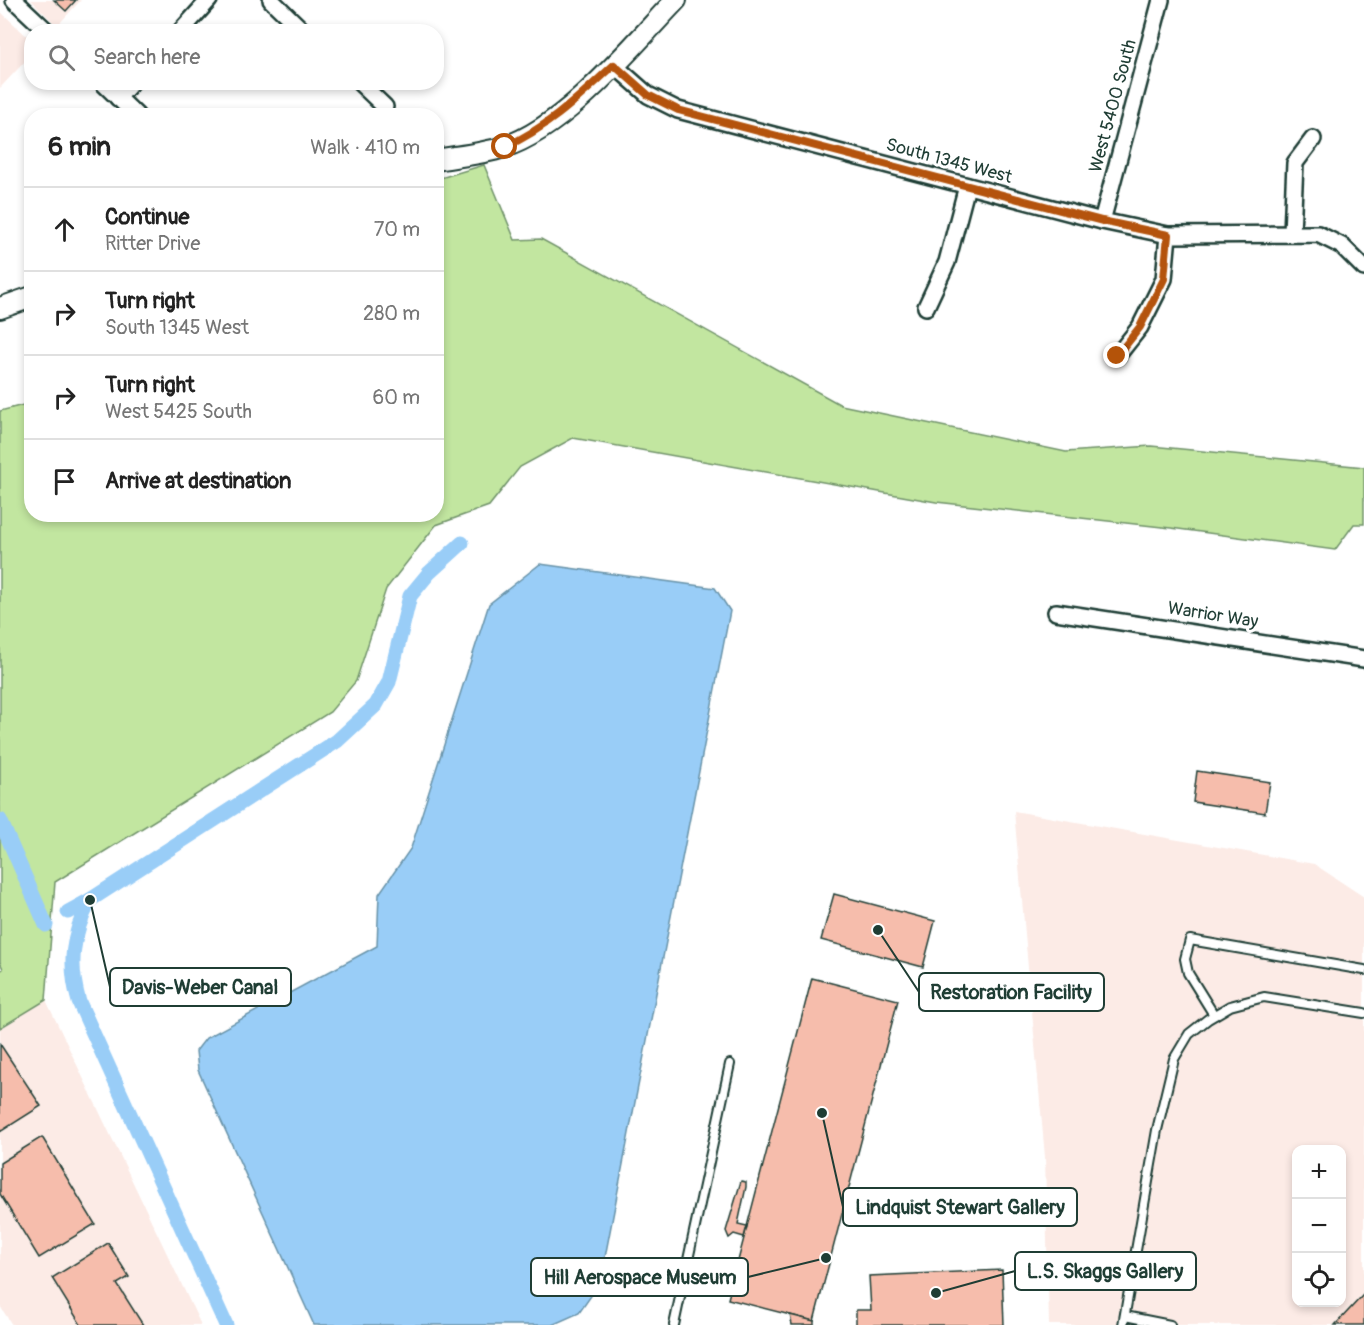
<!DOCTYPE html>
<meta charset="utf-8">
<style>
:root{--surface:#fff;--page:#f2f2f2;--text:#222;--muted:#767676;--line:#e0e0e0}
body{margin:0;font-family:Pangolin,sans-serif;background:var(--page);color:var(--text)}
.controls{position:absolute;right:18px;bottom:18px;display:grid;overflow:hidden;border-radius:12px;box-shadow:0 3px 9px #0003}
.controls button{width:54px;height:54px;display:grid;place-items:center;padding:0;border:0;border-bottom:2px solid var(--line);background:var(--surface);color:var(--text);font:30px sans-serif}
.stop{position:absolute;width:18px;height:18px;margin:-14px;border:4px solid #b45309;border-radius:50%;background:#fff}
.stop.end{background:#b45309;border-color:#fff;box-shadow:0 2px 6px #0008}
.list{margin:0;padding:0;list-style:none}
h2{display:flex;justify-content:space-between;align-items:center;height:78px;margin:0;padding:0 24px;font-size:26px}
h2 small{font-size:20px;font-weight:400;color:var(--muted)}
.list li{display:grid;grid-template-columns:39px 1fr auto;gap:18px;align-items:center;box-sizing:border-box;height:84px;padding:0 24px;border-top:2px solid var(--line)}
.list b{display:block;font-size:22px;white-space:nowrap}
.list p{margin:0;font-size:20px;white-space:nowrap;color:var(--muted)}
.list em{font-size:20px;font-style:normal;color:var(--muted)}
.icon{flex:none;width:33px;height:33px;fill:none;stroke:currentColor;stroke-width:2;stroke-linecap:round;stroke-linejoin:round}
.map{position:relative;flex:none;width:1364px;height:1325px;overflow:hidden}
.search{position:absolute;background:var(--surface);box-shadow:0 3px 9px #0003;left:24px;top:24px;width:420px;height:66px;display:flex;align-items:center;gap:15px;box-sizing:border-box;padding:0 21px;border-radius:24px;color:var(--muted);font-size:22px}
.panel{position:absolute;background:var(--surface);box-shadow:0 3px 9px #0003;left:24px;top:108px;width:420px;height:414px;border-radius:24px}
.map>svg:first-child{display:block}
.built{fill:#fcebe6;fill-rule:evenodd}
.green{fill:#c2e6a0;stroke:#70926a;stroke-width:1.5}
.water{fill:#99cdf7;stroke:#6893a9;stroke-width:1.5}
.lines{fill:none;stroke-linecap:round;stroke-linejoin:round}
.canal{stroke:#99cdf7;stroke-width:15}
.building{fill:#f6bdac;stroke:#1f3d34;stroke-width:1.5}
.service-casing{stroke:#1f3d34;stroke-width:12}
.minor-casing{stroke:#1f3d34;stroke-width:20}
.tertiary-casing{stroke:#1f3d34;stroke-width:24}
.service{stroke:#fff;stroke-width:8}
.minor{stroke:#fff;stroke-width:15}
.tertiary{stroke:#fff;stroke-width:20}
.route{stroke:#b45309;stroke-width:8}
.labels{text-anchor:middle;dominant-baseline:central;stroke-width:6;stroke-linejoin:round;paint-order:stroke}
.street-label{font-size:18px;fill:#1f3d34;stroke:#fff}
.leader{fill:none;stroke:#1f3d34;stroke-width:2}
.callout-dot{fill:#1f3d34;stroke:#fff;stroke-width:2}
.callout{fill:#fff;stroke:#1f3d34;stroke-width:2}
.callout-label{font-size:20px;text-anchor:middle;font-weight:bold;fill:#1f3d34}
</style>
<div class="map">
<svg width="1364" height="1325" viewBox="0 0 1364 1325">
<rect width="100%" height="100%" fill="#fff"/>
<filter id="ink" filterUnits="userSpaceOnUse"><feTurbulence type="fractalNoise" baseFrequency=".0167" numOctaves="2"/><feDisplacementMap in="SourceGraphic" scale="12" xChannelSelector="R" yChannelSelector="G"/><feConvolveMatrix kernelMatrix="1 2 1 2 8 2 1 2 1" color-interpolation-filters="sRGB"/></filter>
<g filter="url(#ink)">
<!-- built -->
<g class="built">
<polygon points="31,0 81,0 57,26"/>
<polygon points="0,11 32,41 31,55 0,88"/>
<path d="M 1014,811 L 1314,864 L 1364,897 L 1364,1325 L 1049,1325 L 1045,1157 ZM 1296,1150 L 1342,1150 L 1342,1302 L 1296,1302 Z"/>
<polygon points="46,1000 201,1325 12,1325 0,1306 0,1028"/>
</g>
<!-- green -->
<polygon class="green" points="484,165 515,240 541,239 841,405 1066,452 1151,446 1364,467 1364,524 1354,524 1335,550 1171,528 936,502 573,438 520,467 489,506 436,525 386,589 356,681 330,712 55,882 46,1000 0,1028 0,971 3,969 0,962 0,411 31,403 32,514 436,514 436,251 439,250 437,179"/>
<!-- water -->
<polygon class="water" points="540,564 715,588 730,611 600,1283 579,1313 552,1325 314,1325 198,1070 196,1051 206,1038 377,946 379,894 411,848 489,604"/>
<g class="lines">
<!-- canal -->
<g class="canal">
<polyline points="0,820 46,925"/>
<polyline points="68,912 90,900"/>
<path d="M 226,1325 L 79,1002 C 68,964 72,935 90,900 L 337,741 L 376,705 L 389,682 L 410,596 L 429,573 L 462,543"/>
</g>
</g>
<!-- building -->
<g class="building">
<polygon points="54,0 76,0 66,11"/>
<polygon points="1197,771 1270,782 1265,813 1193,802"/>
<polygon points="834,894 935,921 923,967 821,940"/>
<polygon points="812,978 898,1000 814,1321 728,1299"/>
<polygon points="0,1044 41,1106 0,1132"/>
<polygon points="42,1137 95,1224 39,1258 0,1194 0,1163"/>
<polygon points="741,1181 746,1182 746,1187 738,1224 747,1226 744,1237 734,1234 729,1238 726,1231"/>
<polygon points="108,1243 129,1277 117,1284 143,1325 81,1325 52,1278"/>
<polygon points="1002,1270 1004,1325 856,1325 856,1310 871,1310 869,1276"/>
<polygon points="1364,1294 1364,1325 1335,1325"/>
<polygon points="790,1315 814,1321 814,1325 792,1325"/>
</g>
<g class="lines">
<defs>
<g id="service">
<polyline points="1214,1015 1188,973 1185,959 1190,940 1364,970"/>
<polyline points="1125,1316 1170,1325"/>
<polyline points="674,1325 730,1064"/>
<polyline points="1123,1325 1157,1130 1174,1059 1189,1034 1208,1019 1230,1006 1264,997 1364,1013"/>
</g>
<g id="minor">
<polyline points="14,0 48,32"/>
<polyline points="271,0 304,32"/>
<polyline points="180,32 209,0"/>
<polyline points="614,65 648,95 678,110 1102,221 1168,235 1318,234 1342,246 1364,268"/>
<polyline points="102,82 137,116"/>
<polyline points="359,82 385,107"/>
<polyline points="118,98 132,82"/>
<polyline points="1102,221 1161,0"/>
<polyline points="1292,233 1295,163 1313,139"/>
<polyline points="926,307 947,262 967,186"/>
<polyline points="1117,356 1140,327 1164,279 1168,235"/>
<polyline points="1056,612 1364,659"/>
</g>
<g id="tertiary">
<path d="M 436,160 C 459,156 482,154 504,147 C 566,127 631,47 676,0"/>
<polyline points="0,308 32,297"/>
</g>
</defs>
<!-- service casing -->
<use href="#service" class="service-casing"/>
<!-- minor casing -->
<use href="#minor" class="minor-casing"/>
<!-- tertiary casing -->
<use href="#tertiary" class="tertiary-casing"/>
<!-- service -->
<use href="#service" class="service"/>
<!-- minor -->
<use href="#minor" class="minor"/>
<!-- tertiary -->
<use href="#tertiary" class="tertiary"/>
</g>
</g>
<g class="lines" filter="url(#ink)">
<!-- route -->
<path class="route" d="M 505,147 C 550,126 578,98 614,65 L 648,95 L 678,110 L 1102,221 L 1168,235 L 1164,279 L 1140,327 L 1117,356"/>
</g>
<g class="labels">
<!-- street labels -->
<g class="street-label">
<text transform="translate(1113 106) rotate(-75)">West 5400 South</text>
<text transform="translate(949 161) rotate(15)">South 1345 West</text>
<text transform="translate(1213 615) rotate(9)">Warrior Way</text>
</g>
</g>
<!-- callouts -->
<path class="leader" d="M90 900L110 987M878 930L919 992M822 1113L843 1207M936 1293L1015 1271M826 1258L748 1277"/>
<g class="callout-dot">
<circle cx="90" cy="900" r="6"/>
<circle cx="878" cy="930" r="6"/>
<circle cx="822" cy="1113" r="6"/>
<circle cx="936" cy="1293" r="6"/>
<circle cx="826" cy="1258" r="6"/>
</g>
<g class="callout">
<rect x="110" y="968" width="181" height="38" rx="6"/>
<rect x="919" y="973" width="185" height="38" rx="6"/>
<rect x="843" y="1188" width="234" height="38" rx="6"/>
<rect x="1015" y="1252" width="181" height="38" rx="6"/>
<rect x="531" y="1258" width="217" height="38" rx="6"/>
</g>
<g class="callout-label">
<text x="200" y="994">Davis-Weber Canal</text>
<text x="1011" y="999">Restoration Facility</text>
<text x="960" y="1214">Lindquist Stewart Gallery</text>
<text x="1105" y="1278">L.S. Skaggs Gallery</text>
<text x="640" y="1284">Hill Aerospace Museum</text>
</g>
</svg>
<div class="controls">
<button>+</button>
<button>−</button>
<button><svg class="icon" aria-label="locate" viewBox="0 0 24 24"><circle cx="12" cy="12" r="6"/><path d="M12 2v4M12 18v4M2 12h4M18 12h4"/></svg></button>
</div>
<div class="stop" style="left:505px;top:147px"></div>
<div class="stop end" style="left:1117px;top:356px"></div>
<div class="search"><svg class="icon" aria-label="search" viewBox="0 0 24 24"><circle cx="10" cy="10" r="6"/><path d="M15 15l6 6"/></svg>Search here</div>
<section class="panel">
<h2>6 min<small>Walk · 410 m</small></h2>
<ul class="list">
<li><svg class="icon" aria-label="ahead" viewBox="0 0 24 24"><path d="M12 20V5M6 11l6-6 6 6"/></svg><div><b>Continue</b><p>Ritter Drive</p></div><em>70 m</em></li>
<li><svg class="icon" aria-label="right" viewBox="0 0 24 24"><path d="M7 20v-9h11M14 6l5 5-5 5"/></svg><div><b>Turn right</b><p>South 1345 West</p></div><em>280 m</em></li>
<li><svg class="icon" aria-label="right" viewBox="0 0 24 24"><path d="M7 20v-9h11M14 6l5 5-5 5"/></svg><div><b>Turn right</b><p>West 5425 South</p></div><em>60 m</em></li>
<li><svg class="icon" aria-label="arrive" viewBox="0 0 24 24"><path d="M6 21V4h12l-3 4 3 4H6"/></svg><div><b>Arrive at destination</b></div></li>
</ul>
</section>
</div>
